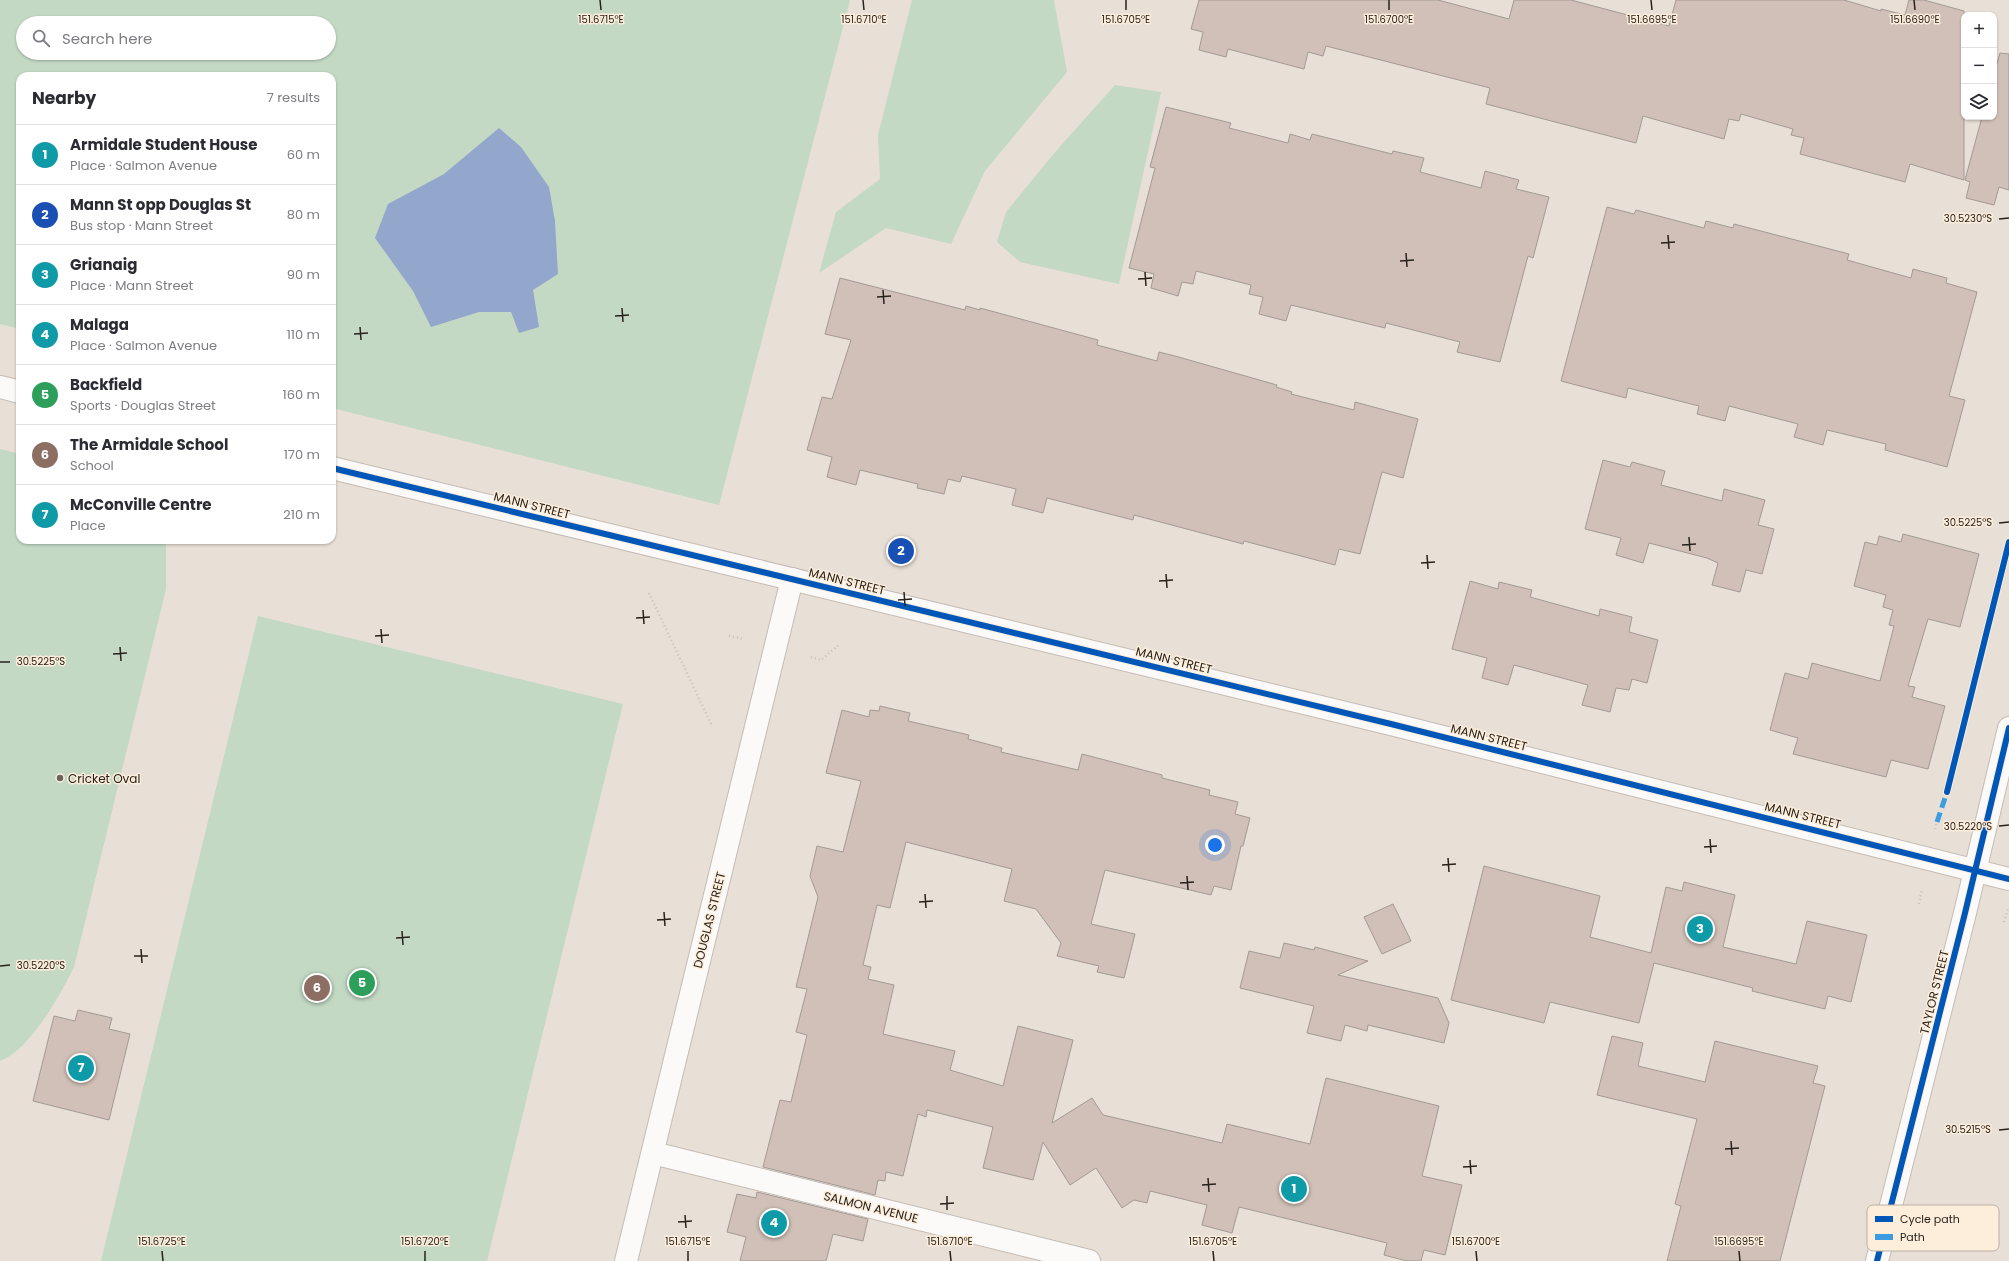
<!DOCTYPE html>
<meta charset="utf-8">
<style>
:root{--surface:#fff;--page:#f2f2f3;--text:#2b2b33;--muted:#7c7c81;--line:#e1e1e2;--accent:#d93025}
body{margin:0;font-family:Poppins,sans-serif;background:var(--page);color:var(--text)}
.controls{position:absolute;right:12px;top:12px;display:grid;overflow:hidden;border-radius:8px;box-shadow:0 1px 3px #0004}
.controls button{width:36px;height:36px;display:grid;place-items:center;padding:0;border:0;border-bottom:1px solid var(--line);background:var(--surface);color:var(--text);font:20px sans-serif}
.you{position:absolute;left:1215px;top:845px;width:14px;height:14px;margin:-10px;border:3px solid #fff;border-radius:50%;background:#1a73e8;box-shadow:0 0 0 6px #1a73e833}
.badge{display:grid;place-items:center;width:26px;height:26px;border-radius:50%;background:var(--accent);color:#fff;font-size:13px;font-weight:700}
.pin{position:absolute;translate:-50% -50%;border:2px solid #fff;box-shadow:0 1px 4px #0006}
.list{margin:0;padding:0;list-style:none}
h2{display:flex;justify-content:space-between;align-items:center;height:52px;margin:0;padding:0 16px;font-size:17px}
h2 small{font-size:13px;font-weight:400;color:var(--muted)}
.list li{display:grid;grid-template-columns:26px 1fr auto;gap:12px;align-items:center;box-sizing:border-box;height:60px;padding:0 16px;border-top:1px solid var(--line)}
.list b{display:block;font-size:15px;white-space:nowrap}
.list p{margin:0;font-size:13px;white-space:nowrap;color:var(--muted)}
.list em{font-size:13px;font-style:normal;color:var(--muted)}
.icon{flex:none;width:22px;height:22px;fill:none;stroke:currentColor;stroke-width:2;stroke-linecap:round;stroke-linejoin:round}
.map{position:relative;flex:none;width:2009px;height:1261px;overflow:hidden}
.search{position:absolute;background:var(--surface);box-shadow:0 1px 3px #0004;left:16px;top:16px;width:320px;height:44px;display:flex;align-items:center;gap:10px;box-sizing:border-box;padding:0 14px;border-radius:22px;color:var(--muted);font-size:15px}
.panel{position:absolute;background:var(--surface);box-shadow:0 1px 3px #0004;left:16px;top:72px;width:320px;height:472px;border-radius:12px}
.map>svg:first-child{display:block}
.green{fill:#c3d9c4;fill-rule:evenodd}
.water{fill:#93a6cc}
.building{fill:#d1c0b7;stroke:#a29a95}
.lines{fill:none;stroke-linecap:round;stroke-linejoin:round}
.street-casing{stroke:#c4bcb5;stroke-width:24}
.path{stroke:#c5c3bf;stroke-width:2.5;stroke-dasharray:1 3;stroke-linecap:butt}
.street{stroke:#fcfaf9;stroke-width:22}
.quiet{stroke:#3d9cdf;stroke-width:5;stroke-dasharray:10 5;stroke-linecap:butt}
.cycleway-casing{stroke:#fdeddb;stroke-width:8}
.cycleway{stroke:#0057b8;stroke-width:6}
.ticks{fill:none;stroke:#28221c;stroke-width:1.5}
.poi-dot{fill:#6b645d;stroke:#fdeddb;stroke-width:1.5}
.labels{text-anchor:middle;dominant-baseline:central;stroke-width:3;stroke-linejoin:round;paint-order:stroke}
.street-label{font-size:12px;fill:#28221c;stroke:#fdeddb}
.poi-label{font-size:12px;fill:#28221c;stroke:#fdeddb;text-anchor:start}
.key{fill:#fdeddb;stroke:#bdb0a2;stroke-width:1}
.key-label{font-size:11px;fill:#28221c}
.ticks-label{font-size:10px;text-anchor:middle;fill:#28221c;stroke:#fdeddb;stroke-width:3;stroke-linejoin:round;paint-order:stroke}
</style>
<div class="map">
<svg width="2009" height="1261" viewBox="0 0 2009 1261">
<rect width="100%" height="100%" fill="#e8dfd6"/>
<!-- green -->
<g class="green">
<path d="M 0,0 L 850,0 L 719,505 L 332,408 L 332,76 L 20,76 L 20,329 L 0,324 ZM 23,23 L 329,23 L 329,53 L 23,53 Z"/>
<polygon points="912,0 1054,0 1067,72 985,171 951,244 886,228 819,273 836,212 880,179 878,135"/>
<polygon points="1115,85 1161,92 1119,284 1020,262 997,242 1006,212 1056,151"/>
<path d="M 0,449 L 20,454 L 20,540 L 163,540 L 166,545 L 166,589 L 74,967 C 61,994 29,1051 0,1061 Z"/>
<polygon points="258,616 623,704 487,1261 101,1261"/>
</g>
<!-- water -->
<polygon class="water" points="499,128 521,147 549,187 555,221 558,274 533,290 539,327 519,333 511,312 479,312 431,327 413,291 375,238 388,204 444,174"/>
<!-- building -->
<g class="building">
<polygon points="1199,0 1438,0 1509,19 1514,0 1571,0 1669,26 1676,0 1844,0 1881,11 1881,9 1905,15 1909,0 1924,0 1964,11 1964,180 1910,164 1905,182 1800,154 1804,138 1791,135 1793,129 1741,114 1739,121 1729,119 1724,139 1643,116 1636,143 1486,104 1490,88 1326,46 1323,56 1308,52 1304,69 1228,49 1226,57 1199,50 1203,32 1191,29"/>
<polygon points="2000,53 2009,54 2009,190 1999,187 1994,205 1966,198 1970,182 1965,180 1982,117 1994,117 1994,74"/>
<polygon points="1166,107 1231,123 1229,128 1288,143 1290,134 1310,140 1312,134 1392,154 1393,151 1424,158 1420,172 1481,188 1485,171 1519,180 1516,189 1549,197 1533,258 1528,256 1500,362 1457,352 1460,342 1386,323 1385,328 1291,305 1286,321 1259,314 1263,297 1249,294 1251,285 1196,271 1193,284 1182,282 1178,296 1151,288 1154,274 1129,268 1155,168 1150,167"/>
<polygon points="1607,207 1634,214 1636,210 1704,228 1706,221 1733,228 1734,224 1849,254 1847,260 1911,278 1913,269 1947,278 1946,283 1977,292 1949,396 1965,400 1947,467 1885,450 1886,444 1827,430 1823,445 1794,437 1798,424 1729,406 1725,421 1697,414 1699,406 1628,388 1626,398 1561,381"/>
<polygon points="840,278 965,310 966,306 980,310 980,308 1098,340 1097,345 1157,361 1159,352 1175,356 1277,385 1276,387 1292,392 1291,394 1354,410 1355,402 1418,419 1403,478 1382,472 1360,554 1339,549 1335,565 1244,541 1243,544 1134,515 1133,520 1047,498 1043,513 1012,505 1016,489 962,476 960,482 948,479 944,494 917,488 918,484 860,470 856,485 827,477 832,457 807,450 822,397 832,399 851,340 825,334"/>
<polygon points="1603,460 1630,467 1632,462 1665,471 1661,485 1722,501 1724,489 1765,500 1758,525 1774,529 1762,574 1746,570 1740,592 1712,585 1718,563 1707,558 1649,543 1643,563 1616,555 1621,538 1585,529"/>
<polygon points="1903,534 1979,554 1960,627 1928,619 1908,686 1915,687 1912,697 1945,706 1928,769 1891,760 1886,777 1793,754 1798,738 1770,730 1785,673 1808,679 1812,663 1880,681 1894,626 1889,625 1893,610 1883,607 1886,595 1854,586 1865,542 1877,545 1879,536 1901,542"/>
<polygon points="1470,581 1498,589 1499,582 1532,590 1530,597 1599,616 1600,609 1632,617 1629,632 1658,640 1647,683 1632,679 1629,690 1616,688 1610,712 1582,705 1588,685 1514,665 1508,685 1482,678 1487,658 1452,649"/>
<polygon points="880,706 910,713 908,721 969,735 968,739 1002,748 1001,752 1078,770 1082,754 1162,775 1162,778 1210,790 1209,795 1238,802 1235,814 1250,818 1243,846 1241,846 1231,890 1214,886 1211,895 1105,870 1091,924 1135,934 1124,978 1097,972 1099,966 1057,956 1061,943 1036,909 1004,901 1012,869 906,842 890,908 877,905 863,965 871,967 868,979 894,985 883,1034 955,1051 950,1070 1003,1086 1018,1026 1073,1040 1052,1123 1092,1098 1103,1115 1222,1143 1227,1124 1310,1144 1326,1078 1439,1106 1422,1176 1462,1185 1445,1255 1424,1250 1421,1261 1407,1261 1384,1255 1387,1243 1239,1207 1232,1233 1202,1225 1207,1205 1150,1191 1147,1203 1134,1200 1122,1208 1096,1168 1070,1185 1043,1142 1033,1180 983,1168 993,1127 927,1110 926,1117 918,1114 903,1176 886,1172 885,1181 878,1180 875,1195 763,1167 780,1100 791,1102 807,1035 796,1032 807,989 796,987 818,897 810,876 817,846 843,852 861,781 826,773 842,710 869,717 870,710 879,711"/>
<polygon points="1484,866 1600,896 1590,937 1651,953 1666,887 1682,891 1684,882 1735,895 1723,947 1796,964 1807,921 1867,935 1851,1002 1828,996 1825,1009 1752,991 1753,988 1654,963 1639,1023 1550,1002 1544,1023 1451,1000"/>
<polygon points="1393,904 1411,941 1382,954 1364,917"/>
<polygon points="1284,943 1314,950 1315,947 1368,961 1338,975 1438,998 1449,1023 1444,1043 1368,1025 1367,1031 1345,1025 1341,1041 1307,1033 1314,1006 1240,988 1249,951 1280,958"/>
<polygon points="78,1010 112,1018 109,1029 130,1034 109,1120 33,1101 54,1016 75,1021"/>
<polygon points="1612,1036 1643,1043 1638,1066 1705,1082 1715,1041 1818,1066 1813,1083 1825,1086 1780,1261 1667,1261 1681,1206 1675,1204 1697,1119 1597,1095"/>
<polygon points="757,1192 868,1219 863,1241 833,1234 826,1261 740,1261 746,1237 727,1232 737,1194 756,1198"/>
</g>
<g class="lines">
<defs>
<g id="street">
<polyline points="0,387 20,392"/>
<polyline points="332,468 1391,724 2009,879"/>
<polyline points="653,1153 1089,1261"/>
<polyline points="626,1261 792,579"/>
<polyline points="1877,1261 1965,913 2009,728"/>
</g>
</defs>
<!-- street casing -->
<use href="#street" class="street-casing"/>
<!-- path -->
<g class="path">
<polyline points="649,593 712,726"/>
<polyline points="729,636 744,639"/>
<polyline points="811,657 821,660 840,644"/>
<polyline points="1935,829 1937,822"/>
<polyline points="1919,904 1922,889"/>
<polyline points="2004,922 2008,909"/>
</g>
<!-- street -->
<use href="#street" class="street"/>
<!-- quiet -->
<polyline class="quiet" points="1937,822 1947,792"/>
<defs>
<g id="cycleway">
<polyline points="332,468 1391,724 2009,879"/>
<polyline points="1947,792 2009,542"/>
<polyline points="1877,1261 1965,913 2009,728"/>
</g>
</defs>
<!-- cycleway casing -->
<use href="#cycleway" class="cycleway-casing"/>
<!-- cycleway -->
<use href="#cycleway" class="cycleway"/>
</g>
<!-- ticks -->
<path class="ticks" d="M 600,0 L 601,10M 863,0 L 864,10M 1126,0 L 1126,10M 1389,0 L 1389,10M 1651,0 L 1652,10M 1914,0 L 1915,10M 1999,219 L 2009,218M 1668,235 L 1669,249M 1661,243 L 1675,242M 1406,253 L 1407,267M 1400,261 L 1414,260M 1145,272 L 1146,286M 1138,279 L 1152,278M 883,290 L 884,304M 877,297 L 891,296M 622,308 L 623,322M 615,316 L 629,315M 360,327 L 361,340M 354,334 L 368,333M 1999,523 L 2009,522M 1689,537 L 1690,551M 1682,545 L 1696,544M 1427,555 L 1428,569M 1421,563 L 1435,562M 1166,574 L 1167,588M 1159,581 L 1173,580M 904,592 L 905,606M 898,600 L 912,599M 643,610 L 644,624M 636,618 L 650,617M 381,629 L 382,643M 375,636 L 389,635M 120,647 L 121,661M 113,654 L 127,653M 0,662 L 10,662M 1999,826 L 2009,825M 1710,839 L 1711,853M 1704,847 L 1717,846M 1448,858 L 1449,872M 1442,865 L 1456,864M 1187,876 L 1188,890M 1180,883 L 1194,882M 925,894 L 926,908M 919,902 L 933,901M 664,912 L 665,926M 657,920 L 671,919M 402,931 L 403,945M 396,938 L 410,937M 141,949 L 142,963M 134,956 L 148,956M 0,966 L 10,965M 1999,1130 L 2009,1129M 1731,1141 L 1732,1155M 1725,1149 L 1739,1148M 1470,1160 L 1471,1174M 1463,1167 L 1477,1166M 1208,1178 L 1209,1192M 1202,1185 L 1216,1184M 947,1196 L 947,1210M 940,1204 L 954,1203M 685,1215 L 686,1228M 678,1222 L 692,1221M 162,1251 L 163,1261M 425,1251 L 425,1261M 688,1251 L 688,1261M 950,1251 L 951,1261M 1213,1251 L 1214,1261M 1476,1251 L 1477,1261M 1739,1251 L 1740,1261"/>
<!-- markers -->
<circle class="poi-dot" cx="60" cy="778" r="4"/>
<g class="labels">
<!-- street labels -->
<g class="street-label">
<text transform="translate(532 505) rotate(14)">MANN STREET</text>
<text transform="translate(847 581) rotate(14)">MANN STREET</text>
<text transform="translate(1174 660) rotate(14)">MANN STREET</text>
<text transform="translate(1489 737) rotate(14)">MANN STREET</text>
<text transform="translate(1803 815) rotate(14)">MANN STREET</text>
<text transform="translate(709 920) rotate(-76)">DOUGLAS STREET</text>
<text transform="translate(1934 992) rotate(-76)">TAYLOR STREET</text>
<text transform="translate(871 1207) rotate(14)">SALMON AVENUE</text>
</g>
<!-- poi labels -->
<g class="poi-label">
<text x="68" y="778">Cricket Oval</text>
</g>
</g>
<!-- legend -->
<rect x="1867" y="1205" width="132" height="46" rx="6" class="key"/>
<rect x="1875" y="1216" width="18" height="6" fill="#0057b8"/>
<rect x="1875" y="1234" width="18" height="6" fill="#3d9cdf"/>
<g class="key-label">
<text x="1900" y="1223">Cycle path</text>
<text x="1900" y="1241">Path</text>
</g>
<g class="ticks-label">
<text x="601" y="23">151.6715°E</text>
<text x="864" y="23">151.6710°E</text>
<text x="1126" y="23">151.6705°E</text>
<text x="1389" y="23">151.6700°E</text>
<text x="1652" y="23">151.6695°E</text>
<text x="1915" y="23">151.6690°E</text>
<text x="1968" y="222">30.5230°S</text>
<text x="1968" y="526">30.5225°S</text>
<text x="41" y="665">30.5225°S</text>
<text x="1968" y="830">30.5220°S</text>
<text x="41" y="969">30.5220°S</text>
<text x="1968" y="1133">30.5215°S</text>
<text x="162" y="1245">151.6725°E</text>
<text x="425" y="1245">151.6720°E</text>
<text x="688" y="1245">151.6715°E</text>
<text x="950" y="1245">151.6710°E</text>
<text x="1213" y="1245">151.6705°E</text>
<text x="1476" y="1245">151.6700°E</text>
<text x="1739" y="1245">151.6695°E</text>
</g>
</svg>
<div class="controls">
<button>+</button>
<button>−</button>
<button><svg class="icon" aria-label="layers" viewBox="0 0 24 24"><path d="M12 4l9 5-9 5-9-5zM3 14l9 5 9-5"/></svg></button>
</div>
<div class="you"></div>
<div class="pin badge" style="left:1294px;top:1189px;background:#0f9aa8">1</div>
<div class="pin badge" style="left:901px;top:551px;background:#1a4fb4">2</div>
<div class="pin badge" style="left:1700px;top:929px;background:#0f9aa8">3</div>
<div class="pin badge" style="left:774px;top:1223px;background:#0f9aa8">4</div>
<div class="pin badge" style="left:362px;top:983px;background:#2e9e5b">5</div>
<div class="pin badge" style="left:317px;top:988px;background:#8d6e63">6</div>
<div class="pin badge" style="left:81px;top:1068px;background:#0f9aa8">7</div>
<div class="search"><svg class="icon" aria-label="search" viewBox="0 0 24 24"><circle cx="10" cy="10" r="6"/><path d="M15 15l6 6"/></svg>Search here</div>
<section class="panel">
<h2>Nearby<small>7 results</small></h2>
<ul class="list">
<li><span class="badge" style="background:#0f9aa8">1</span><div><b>Armidale Student House</b><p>Place · Salmon Avenue</p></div><em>60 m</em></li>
<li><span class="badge" style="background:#1a4fb4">2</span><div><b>Mann St opp Douglas St</b><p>Bus stop · Mann Street</p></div><em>80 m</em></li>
<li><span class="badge" style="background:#0f9aa8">3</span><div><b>Grianaig</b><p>Place · Mann Street</p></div><em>90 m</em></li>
<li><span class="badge" style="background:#0f9aa8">4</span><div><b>Malaga</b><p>Place · Salmon Avenue</p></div><em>110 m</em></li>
<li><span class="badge" style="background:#2e9e5b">5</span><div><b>Backfield</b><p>Sports · Douglas Street</p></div><em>160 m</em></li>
<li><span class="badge" style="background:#8d6e63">6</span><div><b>The Armidale School</b><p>School</p></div><em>170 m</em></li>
<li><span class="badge" style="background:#0f9aa8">7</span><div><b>McConville Centre</b><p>Place</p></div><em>210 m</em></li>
</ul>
</section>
</div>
